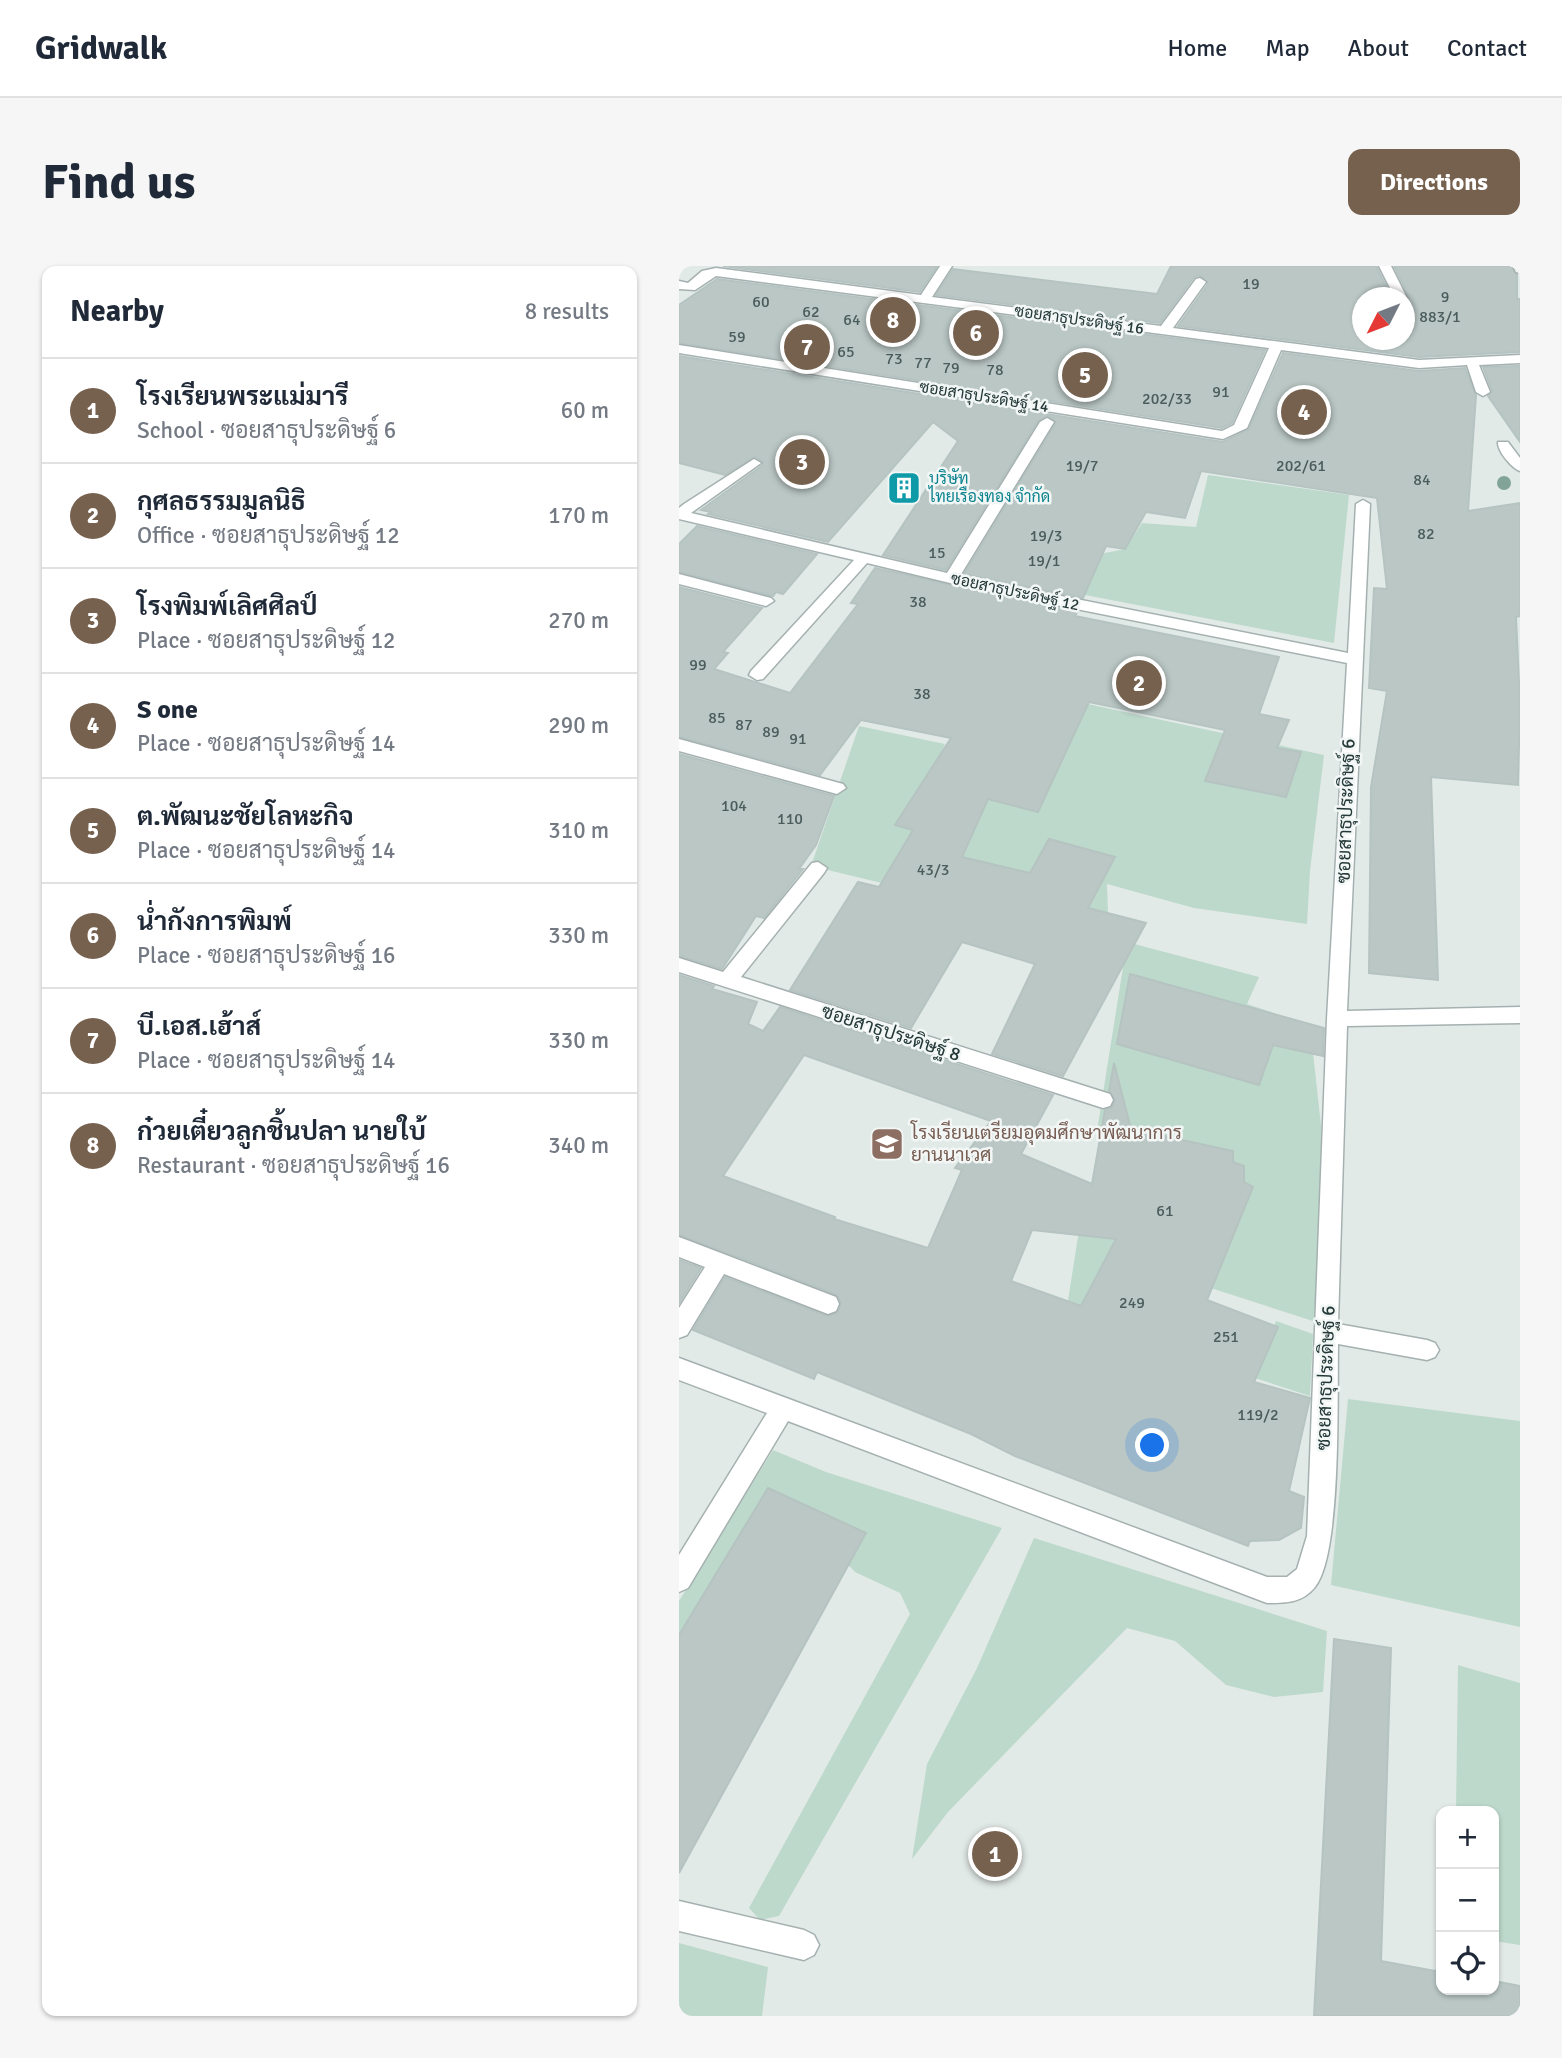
<!DOCTYPE html>
<meta charset="utf-8">
<style>
:root{--surface:#fff;--page:#f6f6f7;--text:#1f2937;--muted:#747a83;--line:#e0e1e3;--accent:#76604e}
body{margin:0;font-family:Signika,Sarabun,sans-serif;background:var(--page);color:var(--text)}
.controls{position:absolute;right:21px;bottom:21px;display:grid;overflow:hidden;border-radius:14px;box-shadow:0 2px 5px #0004}
.controls button{width:63px;height:63px;display:grid;place-items:center;padding:0;border:0;border-bottom:2px solid var(--line);background:var(--surface);color:var(--text);font:35px sans-serif}
.compass{position:absolute;left:673px;top:21px;width:63px;height:63px;border-radius:50%;background:var(--surface);box-shadow:0 2px 5px #0004;rotate:228deg}
.you{position:absolute;left:474px;top:1180px;width:24px;height:24px;margin:-18px;border:5px solid #fff;border-radius:50%;background:#1a73e8;box-shadow:0 0 0 10px #1a73e833}
.badge{display:grid;place-items:center;width:46px;height:46px;border-radius:50%;background:var(--accent);color:#fff;font-size:23px;font-weight:700}
.pin{position:absolute;translate:-50% -50%;border:4px solid #fff;box-shadow:0 2px 7px #0006}
.list{margin:0;padding:0;list-style:none}
h2{display:flex;justify-content:space-between;align-items:center;height:91px;margin:0;padding:0 28px;font-size:30px}
h2 small{font-size:23px;font-weight:400;color:var(--muted)}
.list li{display:grid;grid-template-columns:46px 1fr auto;gap:21px;align-items:center;box-sizing:border-box;height:105px;padding:0 28px;border-top:2px solid var(--line)}
.list b{display:block;font-size:26px;white-space:nowrap}
.list p{margin:0;font-size:23px;white-space:nowrap;color:var(--muted)}
.list em{font-size:23px;font-style:normal;color:var(--muted)}
.icon{flex:none;width:38px;height:38px;fill:none;stroke:currentColor;stroke-width:2;stroke-linecap:round;stroke-linejoin:round}
.map{position:relative;flex:none;width:841px;height:1750px;overflow:hidden;border-radius:14px}
header{display:flex;align-items:center;gap:42px;box-sizing:border-box;height:98px;padding:0 35px;background:var(--surface);border-bottom:2px solid var(--line)}
header strong{font-size:33px}
nav{display:flex;gap:38px;margin-inline-start:auto;font-size:24px}
.intro{display:flex;align-items:center;justify-content:space-between;box-sizing:border-box;height:168px;padding:0 42px}
h1{margin:0;font-size:49px}
.button{padding:18px 32px;border-radius:14px;background:var(--accent);color:#fff;font-size:24px;font-weight:700}
main{display:flex;gap:42px;padding:0 42px}
aside{flex:1;background:var(--surface);border-radius:14px;box-shadow:0 2px 5px #0004}
.map>svg:first-child{display:block}
.green{fill:#bdd9cb}
.building{fill:#bac7c5;stroke:#b5c3c1;stroke-width:2;fill-rule:evenodd}
.lines{fill:none;stroke-linecap:round;stroke-linejoin:round}
.minor-casing{stroke:#a5b1b0;stroke-width:3}
.minor{fill:#fff;fill-rule:evenodd}
.tree{fill:#82a498}
.labels{text-anchor:middle;dominant-baseline:central;stroke-width:5;stroke-linejoin:round;paint-order:stroke}
.number-label{font-size:16px;fill:#4a5c5b}
.far-street-label{font-size:16px;fill:#243938;stroke:#f2f7f6}
.far-culture-label{font-size:16px;fill:#0d838f;stroke:#f2f7f6;text-anchor:start}
.street-label{font-size:19px;fill:#243938;stroke:#f2f7f6}
.education-label{font-size:19px;fill:#785e54;stroke:#f2f7f6;text-anchor:start}
</style>
<header>
<strong>Gridwalk</strong>
<nav><a>Home</a><a>Map</a><a>About</a><a>Contact</a></nav>
</header>
<div class="intro"><h1>Find us</h1><a class="button">Directions</a></div>
<main>
<aside>
<h2>Nearby<small>8 results</small></h2>
<ul class="list">
<li><span class="badge">1</span><div><b>โรงเรียนพระแม่มารี</b><p>School · ซอยสาธุประดิษฐ์ 6</p></div><em>60 m</em></li>
<li><span class="badge">2</span><div><b>กุศลธรรมมูลนิธิ</b><p>Office · ซอยสาธุประดิษฐ์ 12</p></div><em>170 m</em></li>
<li><span class="badge">3</span><div><b>โรงพิมพ์เลิศศิลป์</b><p>Place · ซอยสาธุประดิษฐ์ 12</p></div><em>270 m</em></li>
<li><span class="badge">4</span><div><b>S one</b><p>Place · ซอยสาธุประดิษฐ์ 14</p></div><em>290 m</em></li>
<li><span class="badge">5</span><div><b>ต.พัฒนะชัยโลหะกิจ</b><p>Place · ซอยสาธุประดิษฐ์ 14</p></div><em>310 m</em></li>
<li><span class="badge">6</span><div><b>น่ำกังการพิมพ์</b><p>Place · ซอยสาธุประดิษฐ์ 16</p></div><em>330 m</em></li>
<li><span class="badge">7</span><div><b>บี.เอส.เฮ้าส์</b><p>Place · ซอยสาธุประดิษฐ์ 14</p></div><em>330 m</em></li>
<li><span class="badge">8</span><div><b>ก๋วยเตี๋ยวลูกชิ้นปลา นายใบ้</b><p>Restaurant · ซอยสาธุประดิษฐ์ 16</p></div><em>340 m</em></li>
</ul>
</aside>
<div class="map">
<svg width="841" height="1750" viewBox="0 0 841 1750">
<rect width="100%" height="100%" fill="#e2eae8"/>
<!-- green -->
<g class="green">
<polygon points="529,209 670,229 655,377 406,329 421,288 446,283 463,257 517,261"/>
<polygon points="367,429 645,489 631,605 628,658 515,642 428,618 429,647 415,668 132,600 180,460 266,478 260,492"/>
<polygon points="448,676 580,711 568,738 631,759 643,869 637,1056 445,994 408,1054 387,1047 401,958 546,898 418,865"/>
<polygon points="597,1055 634,1068 631,1130 576,1112"/>
<polygon points="669,1133 841,1155 841,1361 652,1319"/>
<polygon points="94,1184 147,1206 323,1262 100,1650 81,1654 70,1642 231,1348 221,1327 176,1306 157,1286 0,1510 0,1335"/>
<polygon points="355,1272 648,1365 644,1426 595,1431 547,1419 496,1375 448,1362 269,1546 233,1593 248,1498 298,1402"/>
<polygon points="779,1399 841,1417 841,1679 815,1675 815,1545 777,1545"/>
<polygon points="0,1677 89,1701 83,1750 0,1750"/>
</g>
<!-- building -->
<g class="building">
<polygon points="44,0 258,0 241,26"/>
<polygon points="492,0 697,0 713,32 683,32 683,74 725,74 725,37 730,31 715,0 832,0 838,9 838,33 841,33 841,86 740,91 499,60 529,18 520,9 515,11 481,57 257,29 274,3 478,28"/>
<polygon points="38,13 586,84 553,157 543,162 0,77 0,39"/>
<polygon points="604,87 740,105 786,102 797,129 789,245 841,237 841,350 837,351 841,438 839,519 752,511 759,714 690,707 692,521 708,425 690,422 695,322 708,323 698,232 522,205 506,252 467,246 446,283 427,280 404,332 285,308 377,157 369,150 359,155 267,304 204,289 279,175 254,156 149,276 29,248 32,246 22,244 84,199 84,196 76,191 46,209 0,197 0,90 544,176 570,163"/>
<polygon points="841,100 841,176 809,130 813,125 804,101"/>
<polygon points="18,260 138,288 104,328 97,326 94,330 0,306 0,278"/>
<polygon points="196,302 398,346 396,350 600,391 580,448 610,454 598,482 622,486 607,531 526,515 546,464 410,436 359,546 309,533 283,591 351,607 370,573 436,591 409,642 467,657 384,810 313,788 356,698 283,676 232,762 111,724 179,616 200,621 234,564 216,559 272,472 182,454 141,509 0,471 0,321 83,342 44,386 49,387 35,403 111,427 179,338 172,337"/>
<polygon points="0,488 155,530 137,579 120,603 124,603 85,652 77,650 43,703 0,690"/>
<polygon points="451,708 645,762 644,790 594,779 580,819 438,778"/>
<path d="M 0,709 L 35,720 L 33,723 L 78,736 L 69,758 L 84,765 L 101,741 L 374,829 L 342,888 L 413,918 L 426,844 L 433,841 L 436,835 L 430,825 L 435,797 L 452,863 L 554,885 L 554,896 L 565,900 L 565,916 L 574,921 L 528,1034 L 599,1061 L 575,1116 L 631,1132 L 610,1225 L 625,1231 L 622,1262 L 600,1274 L 571,1275 L 569,1280 L 336,1190 L 292,1168 L 138,1106 L 135,1113 L 14,1064 L 46,1011 L 148,1050 L 158,1047 L 162,1037 L 158,1029 L 0,969 ZM 125,789 L 312,855 L 276,902 L 283,904 L 249,982 L 155,953 L 156,951 L 44,910 ZM 353,964 L 437,973 L 402,1040 L 332,1015 Z"/>
<polygon points="0,994 22,1002 0,1037"/>
<polygon points="89,1222 187,1267 0,1607 0,1369"/>
<polygon points="655,1373 712,1382 702,1695 762,1706 762,1724 815,1724 815,1715 841,1720 841,1750 635,1750"/>
</g>
<g class="lines">
<defs>
<g id="minor">
<polygon points="261,0 273,0 253,31 482,60 517,13 521,12 527,16 494,62 740,94 841,89 841,97 800,99 811,126 804,130 797,126 788,99 740,102 602,84 568,162 544,173 0,87 0,79 543,165 555,159 590,82 37,10 16,24 0,23 0,15 9,17 23,5 37,2 242,29"/>
<polygon points="700,0 712,0 728,32 726,35 726,32 716,32"/>
<polygon points="834,0 841,0 841,7 837,6"/>
<path d="M 368,152 L 375,156 L 281,310 L 669,387 L 677,238 L 684,234 L 691,238 L 668,745 L 841,741 L 841,757 L 668,760 L 659,1058 L 748,1074 L 756,1077 L 760,1084 L 756,1091 L 748,1094 L 659,1078 C 658,1127 663,1288 636,1321 C 623,1337 607,1337 588,1337 L 109,1155 L 9,1322 L 0,1326 L 0,1289 L 88,1147 L 0,1114 L 0,1092 L 588,1311 L 608,1311 L 618,1303 L 628,1270 L 648,753 L 668,397 L 292,322 L 188,297 L 84,413 L 78,414 L 70,409 L 72,405 L 175,294 L 0,253 L 0,242 L 5,238 L 75,193 L 82,197 L 12,247 L 268,307 L 361,156 Z"/>
<path d="M 819,176 L 829,176 L 841,192 L 841,205 C 832,202 818,184 819,176 Z"/>
<polygon points="0,308 92,332 95,335 87,340 0,318"/>
<polygon points="0,473 164,518 167,522 158,528 0,485"/>
<polygon points="139,596 148,602 145,607 62,711 431,828 434,834 431,840 424,842 0,706 0,692 44,706 133,597"/>
<polygon points="0,971 157,1031 160,1038 157,1045 149,1048 45,1008 8,1069 0,1072 0,1042 26,1001 0,991"/>
<polygon points="0,1635 125,1664 135,1669 140,1679 135,1689 125,1694 0,1665"/>
</g>
</defs>
<!-- minor casing -->
<use href="#minor" class="minor-casing"/>
<!-- minor -->
<use href="#minor" class="minor"/>
</g>
<!-- trees -->
<circle class="tree" cx="825" cy="217" r="7"/>
<!-- icons -->
<defs>
<symbol id="building-square" viewBox="-11 -11 22 22"><rect x="-9" y="-9" width="18" height="18" rx="4" fill="#0f9aa8" stroke="#f2f7f6"/><path d="M-4-6H4V6H1V3H-1V6H-4ZM-2.5-4.3h1.7v1.8h-1.7ZM.8-4.3h1.7v1.8H.8ZM-2.5-1h1.7V.8h-1.7ZM.8-1h1.7V.8H.8Z" fill="#fff"/></symbol>
<symbol id="school-square" viewBox="-11 -11 22 22"><rect x="-9" y="-9" width="18" height="18" rx="4" fill="#8d6e63" stroke="#f2f7f6"/><path d="M0-5L7-2L0 1L-7-2ZM-4 1L0 2.5L4 1V4Q0 6-4 4Z" fill="#fff"/></symbol>
</defs>
<g fill-rule="evenodd">
<use href="#building-square" x="206" y="203" width="38" height="38"/>
<use href="#school-square" x="189" y="859" width="38" height="38"/>
</g>
<g class="labels">
<!-- number labels -->
<g class="number-label">
<text x="572" y="18">19</text>
<text x="766" y="31">9</text>
<text x="82" y="36">60</text>
<text x="132" y="46">62</text>
<text x="761" y="51">883/1</text>
<text x="173" y="54">64</text>
<text x="58" y="71">59</text>
<text x="167" y="86">65</text>
<text x="215" y="93">73</text>
<text x="244" y="97">77</text>
<text x="272" y="102">79</text>
<text x="316" y="104">78</text>
<text x="542" y="126">91</text>
<text x="488" y="133">202/33</text>
<text x="403" y="200">19/7</text>
<text x="622" y="200">202/61</text>
<text x="743" y="214">84</text>
<text x="747" y="268">82</text>
<text x="367" y="270">19/3</text>
<text x="258" y="287">15</text>
<text x="365" y="295">19/1</text>
<text x="239" y="336">38</text>
<text x="19" y="399">99</text>
<text x="243" y="428">38</text>
<text x="38" y="452">85</text>
<text x="65" y="459">87</text>
<text x="92" y="466">89</text>
<text x="119" y="473">91</text>
<text x="55" y="540">104</text>
<text x="111" y="553">110</text>
<text x="254" y="604">43/3</text>
<text x="486" y="945">61</text>
<text x="453" y="1037">249</text>
<text x="547" y="1071">251</text>
<text x="579" y="1149">119/2</text>
</g>
<!-- far-street labels -->
<g class="far-street-label">
<text transform="translate(400 54) rotate(8)">ซอยสาธุประดิษฐ์ 16</text>
<text transform="translate(305 131) rotate(9)">ซอยสาธุประดิษฐ์ 14</text>
<text transform="translate(336 326) rotate(12)">ซอยสาธุประดิษฐ์ 12</text>
</g>
<!-- far-culture labels -->
<g class="far-culture-label">
<text x="250" y="213">บริษัท<tspan x="250" dy="18">ไทยเรืองทอง จำกัด</tspan></text>
</g>
<!-- street labels -->
<g class="street-label">
<text transform="translate(667 545) rotate(-88)">ซอยสาธุประดิษฐ์ 6</text>
<text transform="translate(212 767) rotate(18)">ซอยสาธุประดิษฐ์ 8</text>
<text transform="translate(647 1112) rotate(-88)">ซอยสาธุประดิษฐ์ 6</text>
</g>
<!-- education labels -->
<g class="education-label">
<text x="232" y="867">โรงเรียนเตรียมอุดมศึกษาพัฒนาการ<tspan x="232" dy="22">ยานนาเวศ</tspan></text>
</g>
</g>
</svg>
<div class="controls">
<button>+</button>
<button>−</button>
<button><svg class="icon" aria-label="locate" viewBox="0 0 24 24"><circle cx="12" cy="12" r="6"/><path d="M12 2v4M12 18v4M2 12h4M18 12h4"/></svg></button>
</div>
<svg class="compass" viewBox="-18 -18 36 36"><path d="M0-13l5 13h-10z" fill="#e53935"/><path d="M0 13l5-13h-10z" fill="#747a83"/></svg>
<div class="you"></div>
<div class="pin badge" style="left:316px;top:1588px">1</div>
<div class="pin badge" style="left:460px;top:417px">2</div>
<div class="pin badge" style="left:123px;top:196px">3</div>
<div class="pin badge" style="left:625px;top:146px">4</div>
<div class="pin badge" style="left:406px;top:109px">5</div>
<div class="pin badge" style="left:297px;top:67px">6</div>
<div class="pin badge" style="left:128px;top:81px">7</div>
<div class="pin badge" style="left:214px;top:54px">8</div>
</div>
</main>
